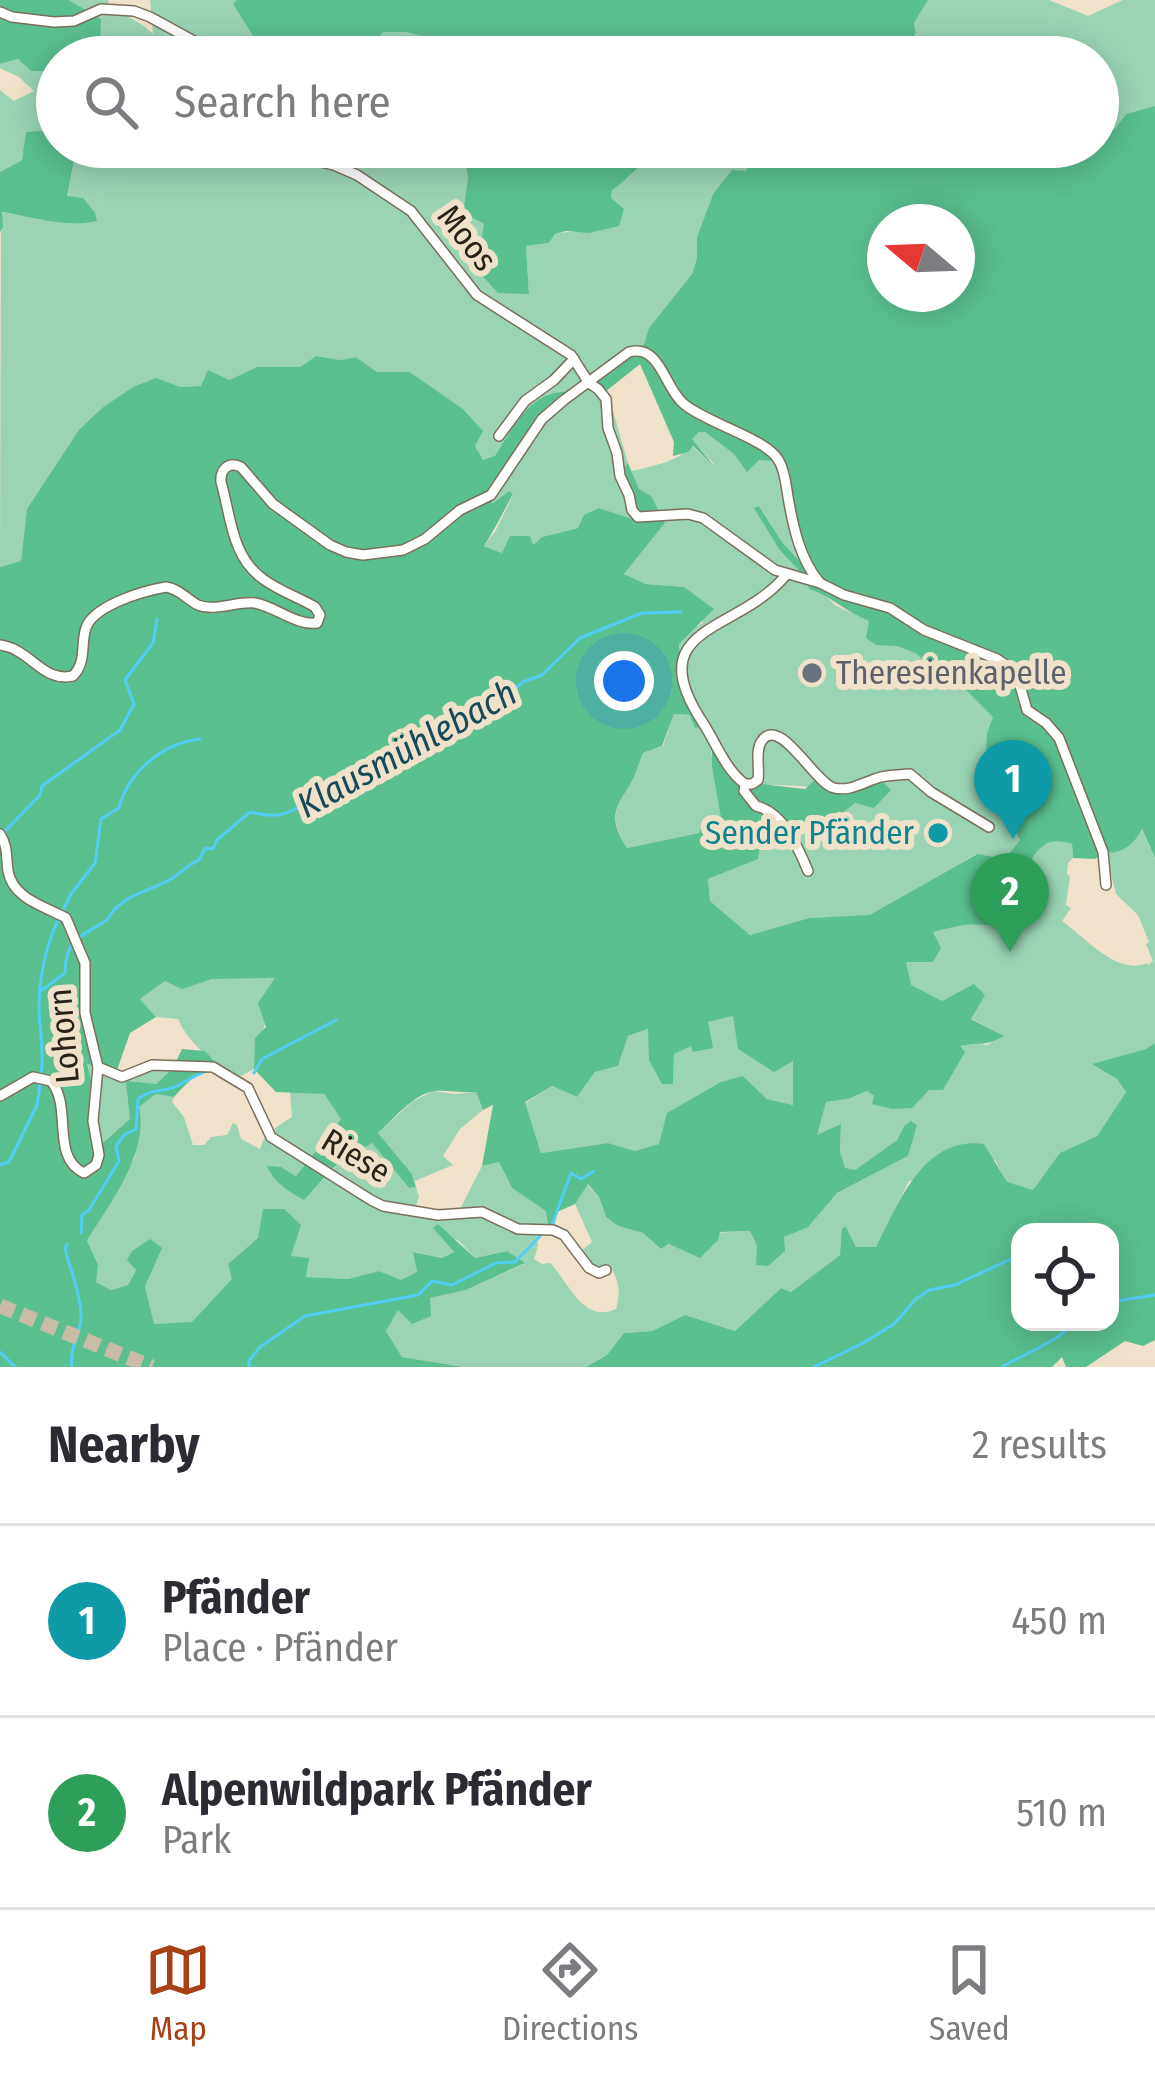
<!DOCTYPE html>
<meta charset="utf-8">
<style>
:root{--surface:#fff;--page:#f2f2f3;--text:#2b2b33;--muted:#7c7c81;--line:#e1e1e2;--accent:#a64116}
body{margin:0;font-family:"Fira Sans Condensed",sans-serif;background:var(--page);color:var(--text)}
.controls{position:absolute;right:36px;bottom:36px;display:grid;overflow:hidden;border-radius:24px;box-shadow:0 6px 30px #0003}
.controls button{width:108px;height:108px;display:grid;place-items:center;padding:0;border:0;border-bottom:3px solid var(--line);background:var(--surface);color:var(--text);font:60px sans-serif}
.compass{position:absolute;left:867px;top:204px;width:108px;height:108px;border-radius:50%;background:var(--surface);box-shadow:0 6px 30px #0003;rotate:289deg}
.you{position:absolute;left:624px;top:681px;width:42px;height:42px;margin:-30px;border:9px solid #fff;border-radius:50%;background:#1a73e8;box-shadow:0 0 0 18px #1a73e833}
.badge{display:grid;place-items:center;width:78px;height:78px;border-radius:50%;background:var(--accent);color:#fff;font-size:39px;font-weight:700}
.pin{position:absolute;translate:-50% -99px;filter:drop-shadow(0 3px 6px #0008)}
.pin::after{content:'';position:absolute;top:63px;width:42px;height:36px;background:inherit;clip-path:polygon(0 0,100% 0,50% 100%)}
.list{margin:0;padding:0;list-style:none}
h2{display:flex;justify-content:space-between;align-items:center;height:156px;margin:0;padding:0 48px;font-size:51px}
h2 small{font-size:39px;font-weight:400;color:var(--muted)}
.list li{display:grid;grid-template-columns:78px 1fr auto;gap:36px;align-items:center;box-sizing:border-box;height:192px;padding:0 48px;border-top:3px solid var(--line)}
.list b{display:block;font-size:45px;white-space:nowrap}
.list p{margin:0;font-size:39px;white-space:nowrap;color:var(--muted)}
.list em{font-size:39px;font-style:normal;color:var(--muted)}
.icon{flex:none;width:66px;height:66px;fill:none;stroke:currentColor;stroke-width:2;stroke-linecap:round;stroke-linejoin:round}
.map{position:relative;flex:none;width:1155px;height:1367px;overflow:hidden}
.search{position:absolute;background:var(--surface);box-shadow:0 6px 30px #0003;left:36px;right:36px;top:36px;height:132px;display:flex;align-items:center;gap:30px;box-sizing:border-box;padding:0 42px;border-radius:66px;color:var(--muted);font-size:45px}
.sheet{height:540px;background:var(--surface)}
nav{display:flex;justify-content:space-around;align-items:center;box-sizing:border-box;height:168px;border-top:3px solid var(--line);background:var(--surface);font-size:33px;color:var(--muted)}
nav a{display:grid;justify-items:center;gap:6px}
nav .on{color:var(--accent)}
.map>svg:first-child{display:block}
.green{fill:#9ad4b5}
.forest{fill:#5ac090;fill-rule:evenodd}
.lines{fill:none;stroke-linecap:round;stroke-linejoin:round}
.stream{stroke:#53cdf3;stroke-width:3}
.highway-tunnel{stroke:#c8bba7;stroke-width:15;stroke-dasharray:15 8;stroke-linecap:butt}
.minor-casing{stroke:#7c6f5b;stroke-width:12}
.minor{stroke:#fff;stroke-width:9}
.worship-dot{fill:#6b7280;stroke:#f0e1ca;stroke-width:4.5}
.culture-dot{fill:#0f9aa8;stroke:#f0e1ca;stroke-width:4.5}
.labels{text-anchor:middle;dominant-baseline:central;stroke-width:12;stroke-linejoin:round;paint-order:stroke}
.street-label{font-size:33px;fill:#28231a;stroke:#f0e1ca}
.worship-label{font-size:33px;fill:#5b616d;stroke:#f0e1ca;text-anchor:start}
.culture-label{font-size:33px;fill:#0d838f;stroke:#f0e1ca;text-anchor:end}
.water-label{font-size:36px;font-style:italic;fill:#174b5b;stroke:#f0e1ca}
</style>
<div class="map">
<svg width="1155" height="1367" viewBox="0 0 1155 1367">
<rect width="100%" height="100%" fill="#f0e1ca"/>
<!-- green -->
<g class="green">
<polygon points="69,0 108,0 109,5 144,26 153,34 150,0 237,0 234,5 253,36 261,57 97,57 100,55 101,19"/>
<polygon points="928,0 1049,0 1088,16 1123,0 1155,0 1155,106 1126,114 1114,130 1098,131 1098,57 898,57 916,33 914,23"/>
<polygon points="382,32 406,32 491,54 487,57 365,57"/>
<polygon points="18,59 31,71 57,71 57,130 47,132 22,160 0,172 0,90 14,101 34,91 19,77 0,68 0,64"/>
<path d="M 67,147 L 293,147 L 308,153 L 313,147 L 445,147 L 451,159 L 465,157 L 468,178 L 463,213 L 484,224 L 529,293 L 526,246 L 549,243 L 555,234 C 573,230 589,233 607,228 L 612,190 L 628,157 L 626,147 L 826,147 C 804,163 778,162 752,161 L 746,172 L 732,171 L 713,194 L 697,237 L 697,258 L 692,274 L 650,327 L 644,344 L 596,382 L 609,397 L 628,463 L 621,472 L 635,501 L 636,521 L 599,508 L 578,528 L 542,537 L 532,546 L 530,537 L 502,553 L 484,546 L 496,530 L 513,495 L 491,505 L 490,492 L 525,409 L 495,457 L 483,460 L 475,446 L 482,431 L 463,409 L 410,372 L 377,372 L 356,357 L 341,360 L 316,356 L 300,367 L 257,367 L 229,380 L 202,386 L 180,387 L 27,509 L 21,562 L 0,567 L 1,212 L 45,220 L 67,197 L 74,161 L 65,150 Z"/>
<path d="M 699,432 L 705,432 L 735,455 L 753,464 L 759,460 L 743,433 C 756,437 769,441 777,452 C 797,479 800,535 806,568 L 782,542 L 760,507 L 755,509 L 823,593 L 836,606 L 869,621 L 897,646 L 917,654 L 931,668 L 954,678 L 994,717 L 987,733 L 1016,772 L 1010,821 L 1020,840 L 1005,860 L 976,854 L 870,916 L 809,918 L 750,935 L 710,901 L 708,879 L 757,859 L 760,846 L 840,815 L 855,803 L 890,790 L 879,779 C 835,800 787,776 744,789 L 737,784 L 729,767 L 711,751 L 721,819 L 703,823 L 699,833 L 627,848 C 609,816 614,812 631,783 C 636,774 639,763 643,753 L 663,746 L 674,714 L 690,715 L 703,727 L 681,666 L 679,643 L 690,630 L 703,623 L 684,587 L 646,584 L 624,574 L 665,523 L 639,489 L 631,471 C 651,467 679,461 692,446 L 713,465 L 714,464 L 691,439 Z"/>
<path d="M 1141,828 L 1155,858 L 1155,1043 L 1146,1049 L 1094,1064 L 1117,1079 L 1126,1092 L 1097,1136 L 1060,1154 L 1033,1190 L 1007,1183 L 995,1160 L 909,1181 L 876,1247 L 856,1247 L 846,1228 L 840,1255 L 791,1292 L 781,1288 L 735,1331 L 685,1315 L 652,1331 L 624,1333 L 607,1355 L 586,1367 L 464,1367 L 402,1357 L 386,1331 L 398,1309 L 429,1298 L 466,1290 L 524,1264 L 507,1251 L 475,1258 L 459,1241 L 434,1229 L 454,1252 L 442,1258 L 414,1252 L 417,1272 L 401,1281 L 379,1271 L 348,1279 L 305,1277 L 291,1257 L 258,1238 L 228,1264 L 233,1279 L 192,1323 L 154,1324 L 145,1287 L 136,1270 L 128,1285 L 111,1290 L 96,1282 L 87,1241 L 135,1157 L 139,1107 L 156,1094 L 174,1097 L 172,1102 L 184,1117 L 193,1145 L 204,1145 L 211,1137 L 227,1135 L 233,1123 L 237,1125 L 241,1139 L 260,1149 L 264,1139 L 274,1133 L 275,1128 L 292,1117 L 290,1092 L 324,1094 L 341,1119 L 296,1176 L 281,1167 L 304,1199 L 334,1168 L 372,1143 L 409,1188 L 416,1187 L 419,1197 L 414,1212 L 457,1215 L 482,1166 L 499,1162 L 512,1188 L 547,1211 L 548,1225 L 537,1237 L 538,1246 L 534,1259 L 542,1264 L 550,1263 L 553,1266 C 571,1288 585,1323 616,1309 C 621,1292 619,1281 610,1265 L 597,1270 L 588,1263 L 581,1251 L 592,1242 L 575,1204 L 587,1184 L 599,1197 L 606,1217 L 618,1226 L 643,1233 L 661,1249 C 687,1234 721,1232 750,1231 L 757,1246 L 808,1226 L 837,1193 L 908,1156 L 904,1126 L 897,1140 L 855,1170 L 844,1169 L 840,1152 L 841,1124 L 816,1136 L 826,1102 L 848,1099 L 867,1091 L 874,1096 L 873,1104 L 929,1090 L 950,1077 L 964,1052 L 959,1046 L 971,1043 L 987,1045 L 1002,1035 L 910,985 L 905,962 L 932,932 L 946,929 L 998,894 L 996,878 L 1024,874 L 1038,847 L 1058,839 L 1072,844 L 1073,858 L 1068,863 L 1067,874 L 1070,876 L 1066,905 L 1071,908 L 1062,921 C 1086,938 1117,976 1147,963 L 1148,965 L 1153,961 L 1146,944 L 1149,942 L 1138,915 L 1116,894 L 1106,853 Z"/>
<path d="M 252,976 L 276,977 L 254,1069 L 239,1077 C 216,1066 188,1043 178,1019 L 156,1017 L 140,999 L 165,981 L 182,988 L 212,979 Z"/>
<polygon points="733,1016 793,1060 793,1105 767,1099 743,1076 660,1144 635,1151 608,1143 541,1153 525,1103 552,1086 577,1097 595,1072 618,1066 628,1036 649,1029 649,1060 673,1084 674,1054 692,1045 707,1022"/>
<polygon points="86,1063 124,1074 155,1063 173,1068 156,1084 130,1119 100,1144"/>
<polygon points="433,1091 455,1094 476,1092 483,1110 460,1129 443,1156 453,1165 415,1181 412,1174 378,1133 412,1102"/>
</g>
<!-- forest -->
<g class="forest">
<polygon points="0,0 69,0 101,19 100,56 57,57 57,71 31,71 18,59 0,64"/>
<path d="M 237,0 L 928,0 L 914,23 L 916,33 L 898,57 L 765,57 L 635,51 C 606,63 522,57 487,57 L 489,54 L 406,32 L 383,32 L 365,57 L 261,57 L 253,36 L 233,4 Z"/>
<path d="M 1155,106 L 1155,858 L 1142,829 C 1133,846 1121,855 1101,852 L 1101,855 L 1095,859 L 1073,858 L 1072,844 C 1046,835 1034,850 1026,873 L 993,883 L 995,888 L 1009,889 L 1009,900 L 1022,906 L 1035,903 L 1033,911 C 1001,934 996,922 964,925 C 954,926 943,930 933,932 L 941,948 L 933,962 L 906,962 L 911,985 L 942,1001 L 974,984 L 985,995 L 971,1019 L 1004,1036 C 982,1048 981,1041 960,1046 L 965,1052 L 943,1090 L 929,1090 L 912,1108 L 892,1109 L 872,1104 L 874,1096 L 867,1091 L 848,1099 L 826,1102 L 817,1135 L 841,1124 L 840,1152 L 845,1168 L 855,1170 L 897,1140 L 904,1126 L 911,1121 L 917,1125 L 908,1156 L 837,1193 L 808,1227 L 784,1237 L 785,1251 L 768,1266 L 756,1265 L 757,1246 L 750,1231 L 720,1232 L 718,1240 L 700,1258 L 669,1244 L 661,1249 L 643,1233 L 618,1226 L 606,1217 L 599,1197 L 588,1184 L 575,1204 L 557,1212 L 554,1226 L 548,1225 L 546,1211 L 512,1188 L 499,1162 L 482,1166 L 493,1105 L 483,1110 L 476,1092 C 462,1093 447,1090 435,1091 C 413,1094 394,1119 378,1133 L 412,1174 L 416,1187 L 409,1188 L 372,1143 L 333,1168 L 304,1200 C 288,1191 274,1183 267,1166 L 281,1167 L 296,1176 L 341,1119 L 324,1094 L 276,1092 L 254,1069 L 255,1038 L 266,1027 L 258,1003 L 275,978 L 212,979 L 182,989 L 165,981 L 140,999 L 156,1017 L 130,1033 L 117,1070 L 87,1064 L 94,1093 L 92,1133 L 101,1144 L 130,1119 L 126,1081 L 156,1084 L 173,1068 L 182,1049 L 205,1051 L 218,1066 C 198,1070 188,1082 174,1097 L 156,1094 L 139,1107 C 149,1154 110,1202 87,1241 L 98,1265 L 96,1282 L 111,1290 L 128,1285 L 136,1270 L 127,1260 L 132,1251 L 150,1239 L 162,1248 L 145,1286 L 154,1324 L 192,1322 L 232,1279 L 228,1264 L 258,1238 L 263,1209 L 284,1209 L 301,1225 L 291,1256 L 309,1258 L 306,1277 L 348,1279 L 379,1271 L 401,1280 L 417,1272 L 413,1252 L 442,1258 L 454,1252 L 433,1228 L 438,1224 L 475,1258 L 507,1251 L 525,1263 L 466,1290 L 430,1298 L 431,1316 L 412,1324 L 398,1310 L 386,1331 L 402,1357 L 464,1367 L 0,1367 L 0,567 L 21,561 L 27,509 L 79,430 L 102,408 L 133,387 L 156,378 L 180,387 L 201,386 L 208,370 L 229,380 L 257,367 L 300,367 L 316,356 L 341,360 L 356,357 L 377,372 L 410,372 L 463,409 L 483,431 L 475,446 L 483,460 L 495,456 C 513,428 530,390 568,392 L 490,492 L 492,504 L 509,491 L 513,494 C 503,512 495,529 484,546 L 502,553 L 510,536 L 530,536 L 533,545 L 542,537 L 578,528 L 584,515 L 599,508 L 635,520 L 635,500 L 621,472 L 628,463 L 639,489 L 651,496 L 665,523 L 624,574 L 646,584 L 684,587 L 714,609 L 679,644 L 681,666 L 703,727 L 695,728 L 690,715 L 674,714 L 662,746 L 643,753 C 639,763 636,774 631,783 C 614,811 608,817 627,848 L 699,833 L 702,823 L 721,819 L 712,766 L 712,738 L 737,784 L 744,789 L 760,784 L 805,789 L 816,779 L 828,789 L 879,778 L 891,790 L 874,808 L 855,803 L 840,815 L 760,846 L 758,859 L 708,879 L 710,901 L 750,935 L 809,918 L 870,915 L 977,854 L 1005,859 L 1020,840 L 1010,821 L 1016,772 L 986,754 L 987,733 L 993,717 L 954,678 L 931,668 L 917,654 L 897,646 L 876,645 L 866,638 L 869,621 C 847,613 830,595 809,589 L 806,578 L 779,549 L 754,508 L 759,506 L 782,542 L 806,568 C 802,552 797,536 794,520 C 788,482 791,447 746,434 L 777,461 L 759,460 L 747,472 L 735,455 L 705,432 L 699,432 L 692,439 L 714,466 L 693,446 L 688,452 L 673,456 L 674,442 L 640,364 L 605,392 L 596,382 L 644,344 L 649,328 L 692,274 L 697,258 L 697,237 L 713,194 L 732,170 L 746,171 L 751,161 L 788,162 L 800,149 L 820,153 L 826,147 L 862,152 L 864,147 L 885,147 L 916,154 L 942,148 L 974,153 L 989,150 L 989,147 L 1098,147 L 1098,131 L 1114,130 L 1126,114 ZM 885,222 L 957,222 L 957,294 L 885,294 ZM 733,1016 L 738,1049 L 774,1072 L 793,1061 L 793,1105 L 767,1099 L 743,1076 L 721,1082 L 667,1113 L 659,1144 L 635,1151 L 608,1143 L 541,1153 L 525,1102 L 552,1086 L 577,1097 L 595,1072 L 618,1066 L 628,1036 L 648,1029 L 649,1060 L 662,1084 L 673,1084 L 674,1054 L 691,1046 L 693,1052 L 713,1048 L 708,1022 Z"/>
<path d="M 57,130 L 57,147 L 67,147 L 65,151 L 74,161 L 67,196 L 83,198 L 95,213 L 97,221 C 67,228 32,217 2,212 L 3,227 L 0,232 L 0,172 L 22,160 L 26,132 Z"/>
<path d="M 445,147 L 626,147 L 628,157 L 637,169 C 627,176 622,184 612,190 L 611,198 L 624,209 L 619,226 L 589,233 L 566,231 L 555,234 L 549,243 L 526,246 L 529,294 L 498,293 L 477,270 L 484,224 L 463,213 L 468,178 L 465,158 L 451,159 Z"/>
<path d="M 1155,1043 L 1155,1340 L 1143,1346 L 1125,1341 L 1086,1367 L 1066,1367 L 1062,1357 L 1052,1367 L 586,1367 L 607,1355 L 624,1333 L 652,1331 L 685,1315 L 735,1331 L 781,1288 L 791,1292 L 840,1255 L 842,1228 L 846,1227 L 856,1247 L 876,1247 C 899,1203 923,1136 984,1144 L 1007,1182 L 1033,1190 L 1060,1153 L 1097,1136 L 1126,1092 L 1117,1079 L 1092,1064 L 1146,1049 ZM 1020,1232 L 1110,1232 L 1110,1322 L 1020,1322 Z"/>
</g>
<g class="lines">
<!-- stream -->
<g class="stream">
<polyline points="4,832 40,795 42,786 120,730 134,704 125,680 153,643 157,619"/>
<path d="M 63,911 L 71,894 L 95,863 L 101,819 L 119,808 C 128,772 163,743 200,739"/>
<path d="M 42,990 L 65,973 C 65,937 83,936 107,920 C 123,892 150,893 174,877 C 183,871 189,864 199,860 L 205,848 L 213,849 L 217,840 L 250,812 C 288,821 291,810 322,793 C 328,790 336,791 341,788 C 357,779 365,766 384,763 L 394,751 L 410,748 L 424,736 L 446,733 L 471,719 L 480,709 L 496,705 L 523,682 L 542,675 L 580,638 L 642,613 L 681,612"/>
<polyline points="254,1073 262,1059 336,1020"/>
<path d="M 41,1075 C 45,1051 39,1030 39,1006 C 39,979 46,945 58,920"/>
<polyline points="0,1165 9,1162 37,1105 40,1085"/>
<polyline points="552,1225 571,1173 581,1179 594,1171"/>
<polyline points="1094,1232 1100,1227"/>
<path d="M 81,1233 L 82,1215 L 89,1210 L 119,1161 L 116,1146 L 124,1135 L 136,1129 L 138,1099 C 150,1090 155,1092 168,1089 C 182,1086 193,1075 207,1071"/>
<path d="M 67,1244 L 65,1249 C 71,1271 81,1296 81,1318 C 80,1336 69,1349 72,1367"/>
<polyline points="1110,1302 1155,1295"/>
<polyline points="0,1352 15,1367"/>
<polyline points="249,1367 249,1361 260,1347 305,1316 418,1295 432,1281 452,1285 496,1263 515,1262 543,1233"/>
<polyline points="814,1367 863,1343 894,1324 916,1299 929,1290 955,1285 1011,1259 1020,1259"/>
<path d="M 1002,1367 C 1025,1353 1057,1343 1074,1322"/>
</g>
<!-- highway-tunnel -->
<polyline class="highway-tunnel" points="0,1306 152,1367"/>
<defs>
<g id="minor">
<polyline points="0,12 12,17 54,22 74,21 101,9 134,11 150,17 223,57"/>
<polyline points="289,147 300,157 334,165 357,175 411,211 477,295 571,355 589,383 598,389 606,399 608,428 617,453 620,476 629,495 632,510 638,517 688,514 703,518 775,570 820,583 844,595 890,608 924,630 997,659 1006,665 1019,682 1027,710 1046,723 1059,738 1103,852 1106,885"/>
<polyline points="499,436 525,401 554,380 574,359"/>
<path d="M 786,575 C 738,634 638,624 703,723 C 716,743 725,769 745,784 L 744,791 L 756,806 C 783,812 798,847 808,871"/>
<path d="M 0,645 C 31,649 42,683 73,676 C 86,662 81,649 85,631 C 90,606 143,591 166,587 C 180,589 186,599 198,605 C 215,612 236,601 255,603 C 276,607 297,626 317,623 L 320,615 L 315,607 C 298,597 279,591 263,579 C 231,556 231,516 221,482 C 220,469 229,461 241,467 L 273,504 L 330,545 L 346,552 L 363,555 L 403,550 L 425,539 L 460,510 L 491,495 L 542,419 L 564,400 L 629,352 C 661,344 664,388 684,404 C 706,423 768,439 779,461 C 785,471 786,485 788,497 C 793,526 800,560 820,583"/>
<path d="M 745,784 L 752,784 L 758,780 C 760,769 755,752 761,742 C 779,713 814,783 834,788 C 851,792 865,781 881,777 C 890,775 900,775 910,774 L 931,792 L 989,827"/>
<path d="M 0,834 C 8,846 6,857 8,871 C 13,899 44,906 66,918 L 85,963 L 85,1013 L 98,1067 L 93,1121 L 99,1155 L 96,1165 L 84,1173 C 50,1157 73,1107 51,1081 L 33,1077 L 0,1096"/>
<polyline points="98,1067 122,1077 152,1065 213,1067 248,1088 271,1137 371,1200 383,1206 438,1215 482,1212 518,1229 553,1230 564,1235 589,1268 599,1273 606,1270"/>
</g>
</defs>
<!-- minor casing -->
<use href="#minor" class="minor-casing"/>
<!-- minor -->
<use href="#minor" class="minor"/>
</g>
<!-- markers -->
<circle class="worship-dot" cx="812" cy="673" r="12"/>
<circle class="culture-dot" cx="938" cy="833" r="12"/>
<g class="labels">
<!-- street labels -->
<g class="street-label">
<text transform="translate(467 238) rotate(52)">Moos</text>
<text transform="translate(64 1036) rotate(-95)">Lohorn</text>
<text transform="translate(356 1156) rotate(31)">Riese</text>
</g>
<!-- worship labels -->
<g class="worship-label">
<text x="836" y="673">Theresienkapelle</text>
</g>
<!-- culture labels -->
<g class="culture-label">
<text x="914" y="833">Sender Pfänder</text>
</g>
<!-- water labels -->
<g class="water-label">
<text transform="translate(407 749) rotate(-29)">Klausmühlebach</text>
</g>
</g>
</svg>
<div class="controls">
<button><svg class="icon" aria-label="locate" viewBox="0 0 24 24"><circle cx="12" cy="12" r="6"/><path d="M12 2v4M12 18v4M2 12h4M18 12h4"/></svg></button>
</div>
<svg class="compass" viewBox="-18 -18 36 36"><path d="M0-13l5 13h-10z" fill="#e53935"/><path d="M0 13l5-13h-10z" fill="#7c7c81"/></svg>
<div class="you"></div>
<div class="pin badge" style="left:1013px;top:839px;background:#0f9aa8">1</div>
<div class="pin badge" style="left:1010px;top:952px;background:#2e9e5b">2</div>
<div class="search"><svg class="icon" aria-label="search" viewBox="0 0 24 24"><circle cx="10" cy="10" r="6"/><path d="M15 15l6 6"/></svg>Search here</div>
</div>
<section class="sheet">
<h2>Nearby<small>2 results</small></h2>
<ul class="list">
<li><span class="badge" style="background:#0f9aa8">1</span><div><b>Pfänder</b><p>Place · Pfänder</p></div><em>450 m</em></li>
<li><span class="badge" style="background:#2e9e5b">2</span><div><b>Alpenwildpark Pfänder</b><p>Park</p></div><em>510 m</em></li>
</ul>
</section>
<nav>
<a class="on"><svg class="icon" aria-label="map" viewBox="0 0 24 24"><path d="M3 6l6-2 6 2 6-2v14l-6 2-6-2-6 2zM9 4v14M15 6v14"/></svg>Map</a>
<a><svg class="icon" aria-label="directions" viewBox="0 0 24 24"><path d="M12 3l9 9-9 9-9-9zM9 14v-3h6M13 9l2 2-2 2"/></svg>Directions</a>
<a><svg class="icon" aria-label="saved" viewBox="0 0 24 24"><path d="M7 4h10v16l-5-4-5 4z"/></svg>Saved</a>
</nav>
